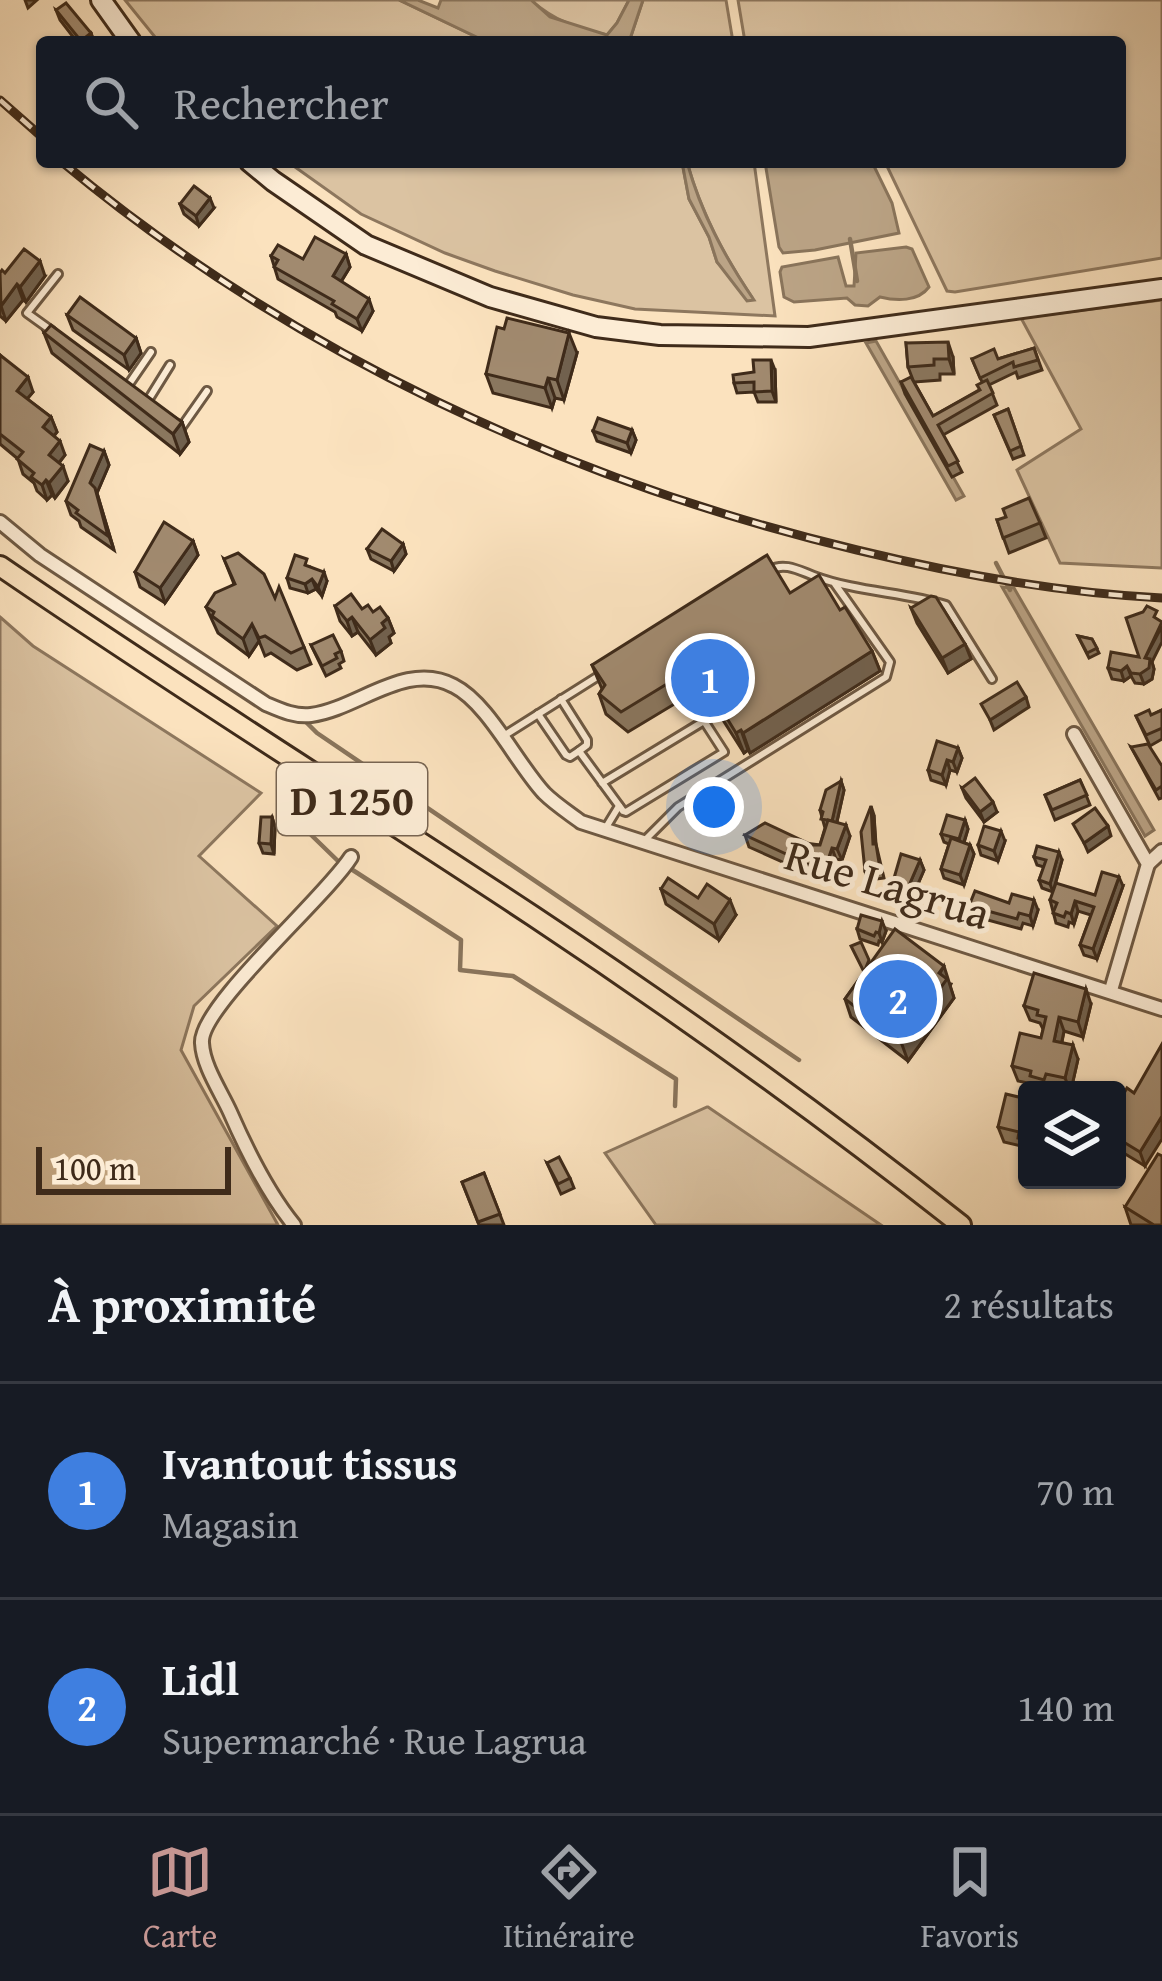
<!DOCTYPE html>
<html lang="fr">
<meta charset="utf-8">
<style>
:root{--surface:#171b24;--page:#20242c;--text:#f1f3f6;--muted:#9ea1a6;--line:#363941;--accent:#c59692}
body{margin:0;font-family:"Gentium Book Plus",serif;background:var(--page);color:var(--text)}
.controls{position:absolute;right:36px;bottom:36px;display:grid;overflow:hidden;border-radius:12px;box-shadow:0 3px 9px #0004}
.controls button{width:108px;height:108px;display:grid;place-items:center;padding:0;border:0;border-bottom:3px solid var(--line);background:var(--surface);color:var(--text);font:60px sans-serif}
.scale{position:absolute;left:36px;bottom:30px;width:195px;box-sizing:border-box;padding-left:12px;border:6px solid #3f2b1a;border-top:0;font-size:33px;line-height:42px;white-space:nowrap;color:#3f2b1a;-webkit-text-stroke:9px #fcecd5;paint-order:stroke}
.you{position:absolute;left:714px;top:807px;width:42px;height:42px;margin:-30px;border:9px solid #fff;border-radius:50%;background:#1a73e8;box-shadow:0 0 0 18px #1a73e833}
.badge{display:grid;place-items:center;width:78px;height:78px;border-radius:50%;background:var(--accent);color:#fff;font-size:39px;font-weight:700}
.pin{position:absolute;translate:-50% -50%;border:6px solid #fff;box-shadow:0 3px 12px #0006}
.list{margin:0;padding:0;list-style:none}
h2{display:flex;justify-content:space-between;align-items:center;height:156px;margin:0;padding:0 48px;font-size:51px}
h2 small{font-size:39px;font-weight:400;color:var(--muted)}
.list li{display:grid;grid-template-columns:78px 1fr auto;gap:36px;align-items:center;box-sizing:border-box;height:216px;padding:0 48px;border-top:3px solid var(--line)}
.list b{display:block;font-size:45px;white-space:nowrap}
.list p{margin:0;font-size:39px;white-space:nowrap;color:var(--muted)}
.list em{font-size:39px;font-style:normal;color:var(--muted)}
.icon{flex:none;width:66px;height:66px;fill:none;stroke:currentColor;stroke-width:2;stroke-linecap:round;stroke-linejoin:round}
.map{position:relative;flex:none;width:1162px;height:1225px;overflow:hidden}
.search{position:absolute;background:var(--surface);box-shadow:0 3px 9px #0004;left:36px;right:36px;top:36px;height:132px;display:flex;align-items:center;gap:30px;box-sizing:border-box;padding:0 42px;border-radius:12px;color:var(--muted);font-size:45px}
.sheet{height:588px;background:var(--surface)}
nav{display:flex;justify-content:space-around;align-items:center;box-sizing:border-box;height:168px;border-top:3px solid var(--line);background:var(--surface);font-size:33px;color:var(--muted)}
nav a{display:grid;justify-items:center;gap:6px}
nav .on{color:var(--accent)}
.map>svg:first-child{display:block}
.green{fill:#dbc3a2;stroke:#8d775e;stroke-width:3}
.water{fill:#bba486;stroke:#89745b;stroke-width:3}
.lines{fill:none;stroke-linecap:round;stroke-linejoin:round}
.stream{stroke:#89745b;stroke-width:4.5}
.lane-casing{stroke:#6e5943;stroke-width:12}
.street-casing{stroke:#6e5943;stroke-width:18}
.secondary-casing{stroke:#3f2b1a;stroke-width:24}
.primary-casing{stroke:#3f2b1a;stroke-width:24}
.lane{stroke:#fcecd5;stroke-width:6}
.street{stroke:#fcecd5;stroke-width:12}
.secondary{stroke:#fcecd5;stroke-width:18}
.primary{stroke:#fbe2be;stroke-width:18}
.rail-casing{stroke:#3f2b1a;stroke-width:9}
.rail{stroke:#fcecd5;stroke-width:4.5;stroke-dasharray:14;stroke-linecap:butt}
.wall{fill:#8a775f;stroke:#3f2b1a;stroke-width:3}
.shaded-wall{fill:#71614e;stroke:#3f2b1a;stroke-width:3}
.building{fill:#a18a6f;stroke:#3f2b1a;stroke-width:3}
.labels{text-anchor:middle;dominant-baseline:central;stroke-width:10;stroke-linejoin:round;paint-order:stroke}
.shield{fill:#fcecd5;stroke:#786552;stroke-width:3}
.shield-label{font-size:42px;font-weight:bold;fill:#3f2b1a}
.street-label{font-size:45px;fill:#3f2b1a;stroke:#fcecd5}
</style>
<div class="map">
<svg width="1162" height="1225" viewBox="0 0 1162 1225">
<rect width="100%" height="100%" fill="#fbe2be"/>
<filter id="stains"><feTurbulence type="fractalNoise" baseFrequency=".00167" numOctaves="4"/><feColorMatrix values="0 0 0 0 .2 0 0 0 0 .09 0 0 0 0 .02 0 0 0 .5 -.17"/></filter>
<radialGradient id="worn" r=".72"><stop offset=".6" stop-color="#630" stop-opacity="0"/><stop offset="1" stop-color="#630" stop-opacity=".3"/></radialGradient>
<!-- green -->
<g class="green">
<polygon points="125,0 399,0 487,42 159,42"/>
<path d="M 531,0 L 629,0 L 617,23 L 607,35 C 577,28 554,21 531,0 Z"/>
<polygon points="643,0 726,0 733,42 629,42"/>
<polygon points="738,0 1162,0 1162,258 955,292 947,291 885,162 1120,162 1120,42 745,42"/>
<path d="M 288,162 L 682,162 L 689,199 L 709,237 L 717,262 L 753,299 C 724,256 701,213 687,162 L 754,162 L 775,316 L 635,309 L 573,295 L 495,271 L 445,253 L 361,214 Z"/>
<polygon points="1162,300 1162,568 1060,563 1017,470 1081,429 1021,318"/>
<polygon points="0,617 33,646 261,793 199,856 277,926 194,1006 181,1050 278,1225 0,1225"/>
<polygon points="707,1107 708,1107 881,1225 656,1225 605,1153"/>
</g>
<!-- water -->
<g class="water">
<polygon points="399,0 418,0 438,8 441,0 531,0 550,17 607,35 617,23 629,0 643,0 629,42 487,42"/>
<path d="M 682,162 L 687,162 C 701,213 724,256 754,300 L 747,301 L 717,262 L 709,237 L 689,199 Z"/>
<polygon points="765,162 872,162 892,203 899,233 815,250 783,253 779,247"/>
<path d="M 906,247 L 912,249 L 929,287 C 918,302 896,301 880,297 L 868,306 L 855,305 L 847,298 L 794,302 L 784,297 L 780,272 L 782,267 L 838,257 L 846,286 L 854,286 L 856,253 Z"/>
<polygon points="876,341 964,496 956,500 866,343"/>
<polygon points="1002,587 1014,588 1154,830 1145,836"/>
</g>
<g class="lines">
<!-- stream -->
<g class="stream">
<polyline points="850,239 857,281"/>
<polyline points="996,563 1010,590"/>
<polyline points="304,720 317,733 799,1060"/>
<polyline points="292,828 304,828 338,861"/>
<polyline points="348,867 461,940 460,970 513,976 676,1079 675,1106"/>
</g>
<defs>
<g id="lane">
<polyline points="52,331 27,313 58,274"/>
<polyline points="127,387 151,352"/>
<polyline points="145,400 147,402 170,365"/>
<polyline points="178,426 181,428 207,391"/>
<path d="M 769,570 C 785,562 798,570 814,576 C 857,592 903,592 946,605 L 992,679"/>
<polyline points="561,699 587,740 587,745 579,751"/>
<polyline points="538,714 566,755 570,757 579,751 623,811 626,812 724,752 704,721 602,783"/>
<polyline points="505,735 600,675"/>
<polyline points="605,829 619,806"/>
<polyline points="644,841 678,807 886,677 890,662 835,584"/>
</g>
<g id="street">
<path d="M 0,522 L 40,555 L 266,704 C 280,710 295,717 311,715 C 358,709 406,660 454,686 C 488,703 517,764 544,793 C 555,804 569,813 581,822 L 1162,1009"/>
<polyline points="1074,734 1148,864 1111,990"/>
<polyline points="1148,864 1162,851"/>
<path d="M 294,1225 C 267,1192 247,1151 230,1112 C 221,1092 203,1066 202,1043 C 199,1007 326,897 351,857"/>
</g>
<g id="secondary">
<polyline points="101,0 131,42"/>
<polyline points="250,162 273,181 366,245 490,297 596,327 660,335 809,337 1162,289"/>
</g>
<path id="primary" d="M 0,566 C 175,686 356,799 533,916 C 679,1013 823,1116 961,1225"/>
</defs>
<!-- lane casing -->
<use href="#lane" class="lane-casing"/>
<!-- street casing -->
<use href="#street" class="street-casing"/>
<!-- secondary casing -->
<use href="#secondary" class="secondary-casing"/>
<!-- primary casing -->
<use href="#primary" class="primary-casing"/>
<!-- lane -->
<use href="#lane" class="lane"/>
<!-- street -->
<use href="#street" class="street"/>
<!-- secondary -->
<use href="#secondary" class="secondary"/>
<!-- primary -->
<use href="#primary" class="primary"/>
<defs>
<g id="rail">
<polyline points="0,100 42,137"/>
<path d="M 62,162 C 290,352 568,481 857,550 C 956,574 1059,593 1162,598"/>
</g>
</defs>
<!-- rail casing -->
<use href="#rail" class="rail-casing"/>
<!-- rail -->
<use href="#rail" class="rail"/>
</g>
<!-- wall -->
<g class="wall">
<polygon points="56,10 91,33 94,42 77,42 60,20"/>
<polygon points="180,204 214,208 199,226 184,214"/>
<polygon points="346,254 350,267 341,282 373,311 362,331 337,317 335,312 278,279 271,256 303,259"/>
<polygon points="0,273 45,276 26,302 23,300 6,321 0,316"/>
<polygon points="67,315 136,338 141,353 129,370 73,330"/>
<polygon points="44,333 182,422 189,442 180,454 52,353"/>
<polygon points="906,343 953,357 954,374 940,374 940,380 914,382 933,416 979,390 982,382 972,359 998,359 1034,348 1042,370 1018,378 1016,372 989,385 997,405 943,435 962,472 952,477 905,394 901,382 913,380 908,367"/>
<polygon points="577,353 564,400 555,398 552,408 493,393 486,374"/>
<polygon points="0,355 33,392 27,399 51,417 57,432 54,436 65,455 59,463 68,481 55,498 52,495 47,500 37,491 34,483 23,474 18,459 0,444"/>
<polygon points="775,370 776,402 758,402 754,392 737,393 734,383"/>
<polygon points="1008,409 1024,455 1013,459 994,415"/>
<polygon points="632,430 636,440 631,453 597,441 593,431"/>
<polygon points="104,451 109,465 97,493 114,550 81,527 79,521 71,515 66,501"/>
<polygon points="997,520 1040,523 1046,538 1009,553"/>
<polygon points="193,541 198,555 165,603 140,587 135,572"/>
<polygon points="403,544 406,554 394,571 371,559 367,549"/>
<polygon points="224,559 275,598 304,647 311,664 297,670 271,653 265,656 259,641 249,656 218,633 206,607 234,584"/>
<polygon points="310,567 327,581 322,596 316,589 308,593 290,588 287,578"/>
<polygon points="790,593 840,610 872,651 880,671 750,753 748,750 744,753 716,709 709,689 726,678 721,671 699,684 701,688 628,732 606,714 599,694 602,689 592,665"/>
<polygon points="335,606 362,609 388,618 394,633 389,637 391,643 376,655 358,632 352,636 340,621"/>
<polygon points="911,608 965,644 971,659 948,673 917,623"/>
<polygon points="1078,636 1092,639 1099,653 1089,658"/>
<polygon points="311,645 341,651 344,661 339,664 341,668 326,676"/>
<polygon points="1152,662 1154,669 1152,679 1144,684 1135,683 1131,676 1124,681 1112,679 1108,668"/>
<polygon points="1162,710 1162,739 1150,746 1136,716 1151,715"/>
<polygon points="1131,747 1162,766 1162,798 1159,799"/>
<polygon points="958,748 962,758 957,772 950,770 946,785 931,780 928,770"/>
<polygon points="1080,780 1090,805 1055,820 1045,795"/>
<polygon points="841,781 844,790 837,822 850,836 842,860 836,859 832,871 819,867 816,877 749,847 745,835 820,845 825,828 820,810"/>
<polygon points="962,788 997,812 984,822 966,798"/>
<polygon points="874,815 876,844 884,878 868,880 865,871"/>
<polygon points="272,817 275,827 274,854 263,853 259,843"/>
<polygon points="965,820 968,829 964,843 970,845 974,854 964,885 944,878 941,869 949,844 944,842 941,834"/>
<polygon points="1005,841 998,861 981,855 978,845"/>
<polygon points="1034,857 1062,860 1053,892 1042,888 1039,880 1044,867 1037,865"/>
<polygon points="920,860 924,870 911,900 895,895 892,885"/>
<polygon points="1123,886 1097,959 1084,955 1080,945 1091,915 1078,911 1074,924 1069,922 1068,927 1056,923 1050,900 1095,895"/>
<polygon points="661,889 698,898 736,915 719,940 666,904"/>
<polygon points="969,906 1038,910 1033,926 1023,923 1021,929 973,916"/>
<polygon points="857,929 886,931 882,942 879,941 878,945 860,939"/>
<polygon points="871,963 951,984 950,986 954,998 908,1061 851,1017 845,999"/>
<polygon points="1091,1004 1083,1037 1064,1031 1062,1042 1078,1059 1071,1090 1051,1088 1051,1090 1035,1090 1033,1084 1018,1081 1012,1066 1041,1038 1043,1029 1040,1023 1030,1020 1024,1006"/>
<polygon points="1134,1093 1145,1166 1117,1149 1117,1105"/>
<polygon points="1027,1099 1027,1153 1023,1152 1021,1146 1004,1142 998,1127"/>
<polygon points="547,1163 570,1178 574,1188 561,1194"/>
<polygon points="484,1173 504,1225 479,1225 462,1182"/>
<polygon points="1125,1207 1162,1225 1131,1225"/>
</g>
<!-- shaded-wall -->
<g class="shaded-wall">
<polygon points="25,0 37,0 28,8"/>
<polygon points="91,33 94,42 81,42 81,41"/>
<polygon points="210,198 214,208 199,226 196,216"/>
<polygon points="346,254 350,267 337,288 333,276"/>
<polygon points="40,261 45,276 26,302 20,287"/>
<polygon points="17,284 23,300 6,321 1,306"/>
<polygon points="369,299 373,311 362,331 357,319"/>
<polygon points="569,333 577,353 564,400 557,380"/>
<polygon points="136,338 141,353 129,370 124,355"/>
<polygon points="948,342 953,357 954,374 949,359"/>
<polygon points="771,360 775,370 776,402 772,391"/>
<polygon points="28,377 33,392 22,405 17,391"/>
<polygon points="548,378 555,398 552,408 545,388"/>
<polygon points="51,417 57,432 48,442 43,427"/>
<polygon points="182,422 189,442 180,454 173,434"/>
<polygon points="632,430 636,440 631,453 627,443"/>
<polygon points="60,441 65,455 54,469 49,455"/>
<polygon points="104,451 109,465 97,493 114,550 90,483"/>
<polygon points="63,466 68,481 55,498 49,483"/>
<polygon points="46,480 52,495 47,500 42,485"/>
<polygon points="193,541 198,555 165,603 160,588"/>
<polygon points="403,544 406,554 394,571 391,561"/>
<polygon points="324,572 327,581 322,596 318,587"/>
<polygon points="312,579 316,589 308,593 305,584"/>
<polygon points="352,617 358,632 352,636 347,621"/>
<polygon points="388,618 394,633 389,637 391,643 376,655 370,640 382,623"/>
<polygon points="252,624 259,641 249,656 243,639"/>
<polygon points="1162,626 1162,642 1152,662 1154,669 1152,679 1144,684 1140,674 1145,658"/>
<polygon points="965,644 971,659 948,673 942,658"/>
<polygon points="714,651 721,671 699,684 691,665"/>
<polygon points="872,651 880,671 750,753 743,733"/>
<polygon points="1127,666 1131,676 1124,681 1121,671"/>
<polygon points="1026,697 1029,707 994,730 990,720"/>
<polygon points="741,730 748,750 744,753 736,733"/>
<polygon points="958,748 962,758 957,772 953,762"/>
<polygon points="947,760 950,770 946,785 942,775"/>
<polygon points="841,781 844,790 835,830 832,821"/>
<polygon points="993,802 997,812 984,822 980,812"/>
<polygon points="871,806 874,815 876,853 873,844"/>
<polygon points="272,817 275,827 274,854 271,844"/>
<polygon points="965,820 968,829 962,848 959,839"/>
<polygon points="846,825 850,836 842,860 837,849"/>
<polygon points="1108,826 1111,836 1088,852 1084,843"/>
<polygon points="1001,831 1005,841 998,861 994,851"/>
<polygon points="970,845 974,854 964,885 960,875"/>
<polygon points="832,848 836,859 832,871 828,860"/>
<polygon points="1059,852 1062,860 1053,892 1050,884"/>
<polygon points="815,856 819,867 816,877 812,866"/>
<polygon points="920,860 924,870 911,900 907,890"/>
<polygon points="1119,877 1123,886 1097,959 1093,949"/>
<polygon points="730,900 736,915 719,940 714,924"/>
<polygon points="1034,900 1038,910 1033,926 1030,916"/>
<polygon points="1075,901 1078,911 1074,924 1071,914"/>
<polygon points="882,921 886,931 882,942 879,933"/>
<polygon points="944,966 954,998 908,1061 901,1042"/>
<polygon points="1086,989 1091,1004 1083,1037 1078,1022"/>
<polygon points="1059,1017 1064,1031 1059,1055 1054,1041"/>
<polygon points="1073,1045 1078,1059 1071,1090 1070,1090 1065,1078"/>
<polygon points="1162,1116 1162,1139 1145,1166 1140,1152"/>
</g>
<!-- building -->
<g class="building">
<polygon points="66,3 91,33 81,41 56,10"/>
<polygon points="194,186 210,198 196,216 180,204"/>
<polygon points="315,237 346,254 333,276 369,299 357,319 332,304 334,301 274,267 278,260 271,256 278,245 303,259"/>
<polygon points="24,249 40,261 20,287 17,284 1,306 0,273 2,270 5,273"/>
<polygon points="80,297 136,338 124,355 67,315"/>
<polygon points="507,318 569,333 557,380 548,378 545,388 486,374 497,327 504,329"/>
<polygon points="51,325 182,422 173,434 44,333"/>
<polygon points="948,342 949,359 934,359 934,365 908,367 906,343"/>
<polygon points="1034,348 1038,360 1014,367 1013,362 980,378 972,359 994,349 998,359"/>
<polygon points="0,355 28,377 17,391 51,417 43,427 60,441 49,455 63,466 49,483 46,480 42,485 31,477 34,473 17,459 23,452 0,434"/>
<polygon points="753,360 771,360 772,391 754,392 754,382 734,383 733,375 754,372"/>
<polygon points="911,377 933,416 980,390 977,385 987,380 993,393 938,425 958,461 948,466 901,382"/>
<polygon points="1008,409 1021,446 1010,451 994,415"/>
<polygon points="598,418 632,430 627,443 593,431"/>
<polygon points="90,445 104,451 90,483 95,488 108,536 76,513 78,510 66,501"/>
<polygon points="1029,498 1040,523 1003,538 997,520 1006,517 1003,509"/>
<polygon points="164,522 193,541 160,588 135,572"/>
<polygon points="382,529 403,544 391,561 367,549"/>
<polygon points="238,553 264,574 275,598 279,587 304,647 291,653 265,636 259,638 252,624 243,639 212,616 214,612 206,607 215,593 235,584 224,559"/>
<polygon points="295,555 307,559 305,565 324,572 318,587 312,579 305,584 287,578"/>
<polygon points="767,555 790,593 819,575 840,610 845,607 872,651 743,733 741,730 736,733 709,689 729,676 714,651 691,665 693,668 621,712 599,694 605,685 592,665"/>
<polygon points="351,594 362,609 368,605 373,612 380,607 388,618 382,623 385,628 370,640 352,617 347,621 335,606"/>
<polygon points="931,596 936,597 965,644 942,658 911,608"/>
<polygon points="1147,606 1157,611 1154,617 1162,622 1145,658 1150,659 1149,668 1140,674 1131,673 1127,666 1121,671 1108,668 1111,652 1139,657 1126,618 1143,612"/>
<polygon points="333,635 341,651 335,654 337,658 322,666 311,645"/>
<polygon points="1078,636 1092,639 1097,648 1087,653"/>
<polygon points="1017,682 1026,697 990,720 981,704"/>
<polygon points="1149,710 1151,715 1162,710 1162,728 1146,735 1136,716"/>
<polygon points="937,741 958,748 953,762 947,760 942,775 928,770"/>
<polygon points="1148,744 1162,766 1162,786 1156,790 1131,747"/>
<polygon points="975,778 993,802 980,812 962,788"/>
<polygon points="1080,780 1087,795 1052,810 1045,795"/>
<polygon points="841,781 832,821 821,819 823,812 820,810 826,790"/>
<polygon points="871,806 873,844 876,844 880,869 865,871 861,832"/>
<polygon points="1095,808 1108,826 1084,843 1073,824"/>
<polygon points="947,815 965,820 959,839 941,834"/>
<polygon points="261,817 272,817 271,844 259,843"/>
<polygon points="828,820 846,825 837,849 832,848 828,860 815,856 812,866 745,835 765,823 812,845 820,845"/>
<polygon points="984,826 1001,831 994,851 978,845"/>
<polygon points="951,838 970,845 960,875 941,869"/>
<polygon points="1037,846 1059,852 1050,884 1039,880 1046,860 1034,857"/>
<polygon points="901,854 920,860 907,890 892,885"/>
<polygon points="1102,872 1119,877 1093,949 1080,945 1094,907 1075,901 1071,914 1066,912 1064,917 1053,913 1057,903 1050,900 1056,883 1095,895"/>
<polygon points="668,878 698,898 707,884 730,900 714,924 661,889"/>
<polygon points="975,891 1009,903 1012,894 1034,900 1030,916 1019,913 1017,919 969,906"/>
<polygon points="861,915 882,921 879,933 876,932 874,936 857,929"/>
<polygon points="895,929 944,966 939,973 947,979 901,1042 845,999"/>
<polygon points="861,942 869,960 864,972 851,946"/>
<polygon points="1034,973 1086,989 1078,1022 1059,1017 1054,1041 1073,1045 1065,1078 1046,1074 1044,1080 1030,1076 1031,1071 1012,1066 1020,1033 1041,1038 1046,1017 1037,1015 1038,1010 1024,1006"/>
<polygon points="1162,1044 1162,1116 1140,1152 1117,1138 1117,1105 1127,1088 1134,1093"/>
<polygon points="1006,1094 1027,1099 1027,1140 1018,1138 1019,1132 998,1127"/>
<polygon points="1158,1154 1162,1156 1162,1225 1154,1225 1125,1207"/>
<polygon points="559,1157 570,1178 558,1184 547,1163"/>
<polygon points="484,1173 500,1214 478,1222 462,1182"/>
</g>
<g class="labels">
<!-- shield labels -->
<rect class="shield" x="277" y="763" width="150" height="72" rx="9"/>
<g class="shield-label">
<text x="352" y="799">D 1250</text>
</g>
<!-- street labels -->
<g class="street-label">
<text transform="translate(888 883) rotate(17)">Rue Lagrua</text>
</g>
</g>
<rect width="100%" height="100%" filter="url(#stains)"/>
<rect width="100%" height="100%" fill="url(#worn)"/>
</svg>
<div class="controls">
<button><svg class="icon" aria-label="layers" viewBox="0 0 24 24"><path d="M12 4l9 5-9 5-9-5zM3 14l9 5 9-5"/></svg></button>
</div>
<div class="scale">100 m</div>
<div class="you"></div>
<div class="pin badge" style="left:710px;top:678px;background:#3f7fe0">1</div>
<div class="pin badge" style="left:898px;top:999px;background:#3f7fe0">2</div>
<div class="search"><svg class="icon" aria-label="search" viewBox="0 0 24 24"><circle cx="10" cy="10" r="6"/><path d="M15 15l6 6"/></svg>Rechercher</div>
</div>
<section class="sheet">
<h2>À proximité<small>2 résultats</small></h2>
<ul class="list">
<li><span class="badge" style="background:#3f7fe0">1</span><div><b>Ivantout tissus</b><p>Magasin</p></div><em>70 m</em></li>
<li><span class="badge" style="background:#3f7fe0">2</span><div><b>Lidl</b><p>Supermarché · Rue Lagrua</p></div><em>140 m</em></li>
</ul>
</section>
<nav>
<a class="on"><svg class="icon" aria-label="map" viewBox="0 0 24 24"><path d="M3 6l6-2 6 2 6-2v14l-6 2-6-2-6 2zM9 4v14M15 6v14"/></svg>Carte</a>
<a><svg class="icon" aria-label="directions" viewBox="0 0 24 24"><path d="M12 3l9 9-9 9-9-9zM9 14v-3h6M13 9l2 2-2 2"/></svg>Itinéraire</a>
<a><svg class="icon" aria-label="saved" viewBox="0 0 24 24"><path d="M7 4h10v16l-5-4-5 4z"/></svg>Favoris</a>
</nav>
